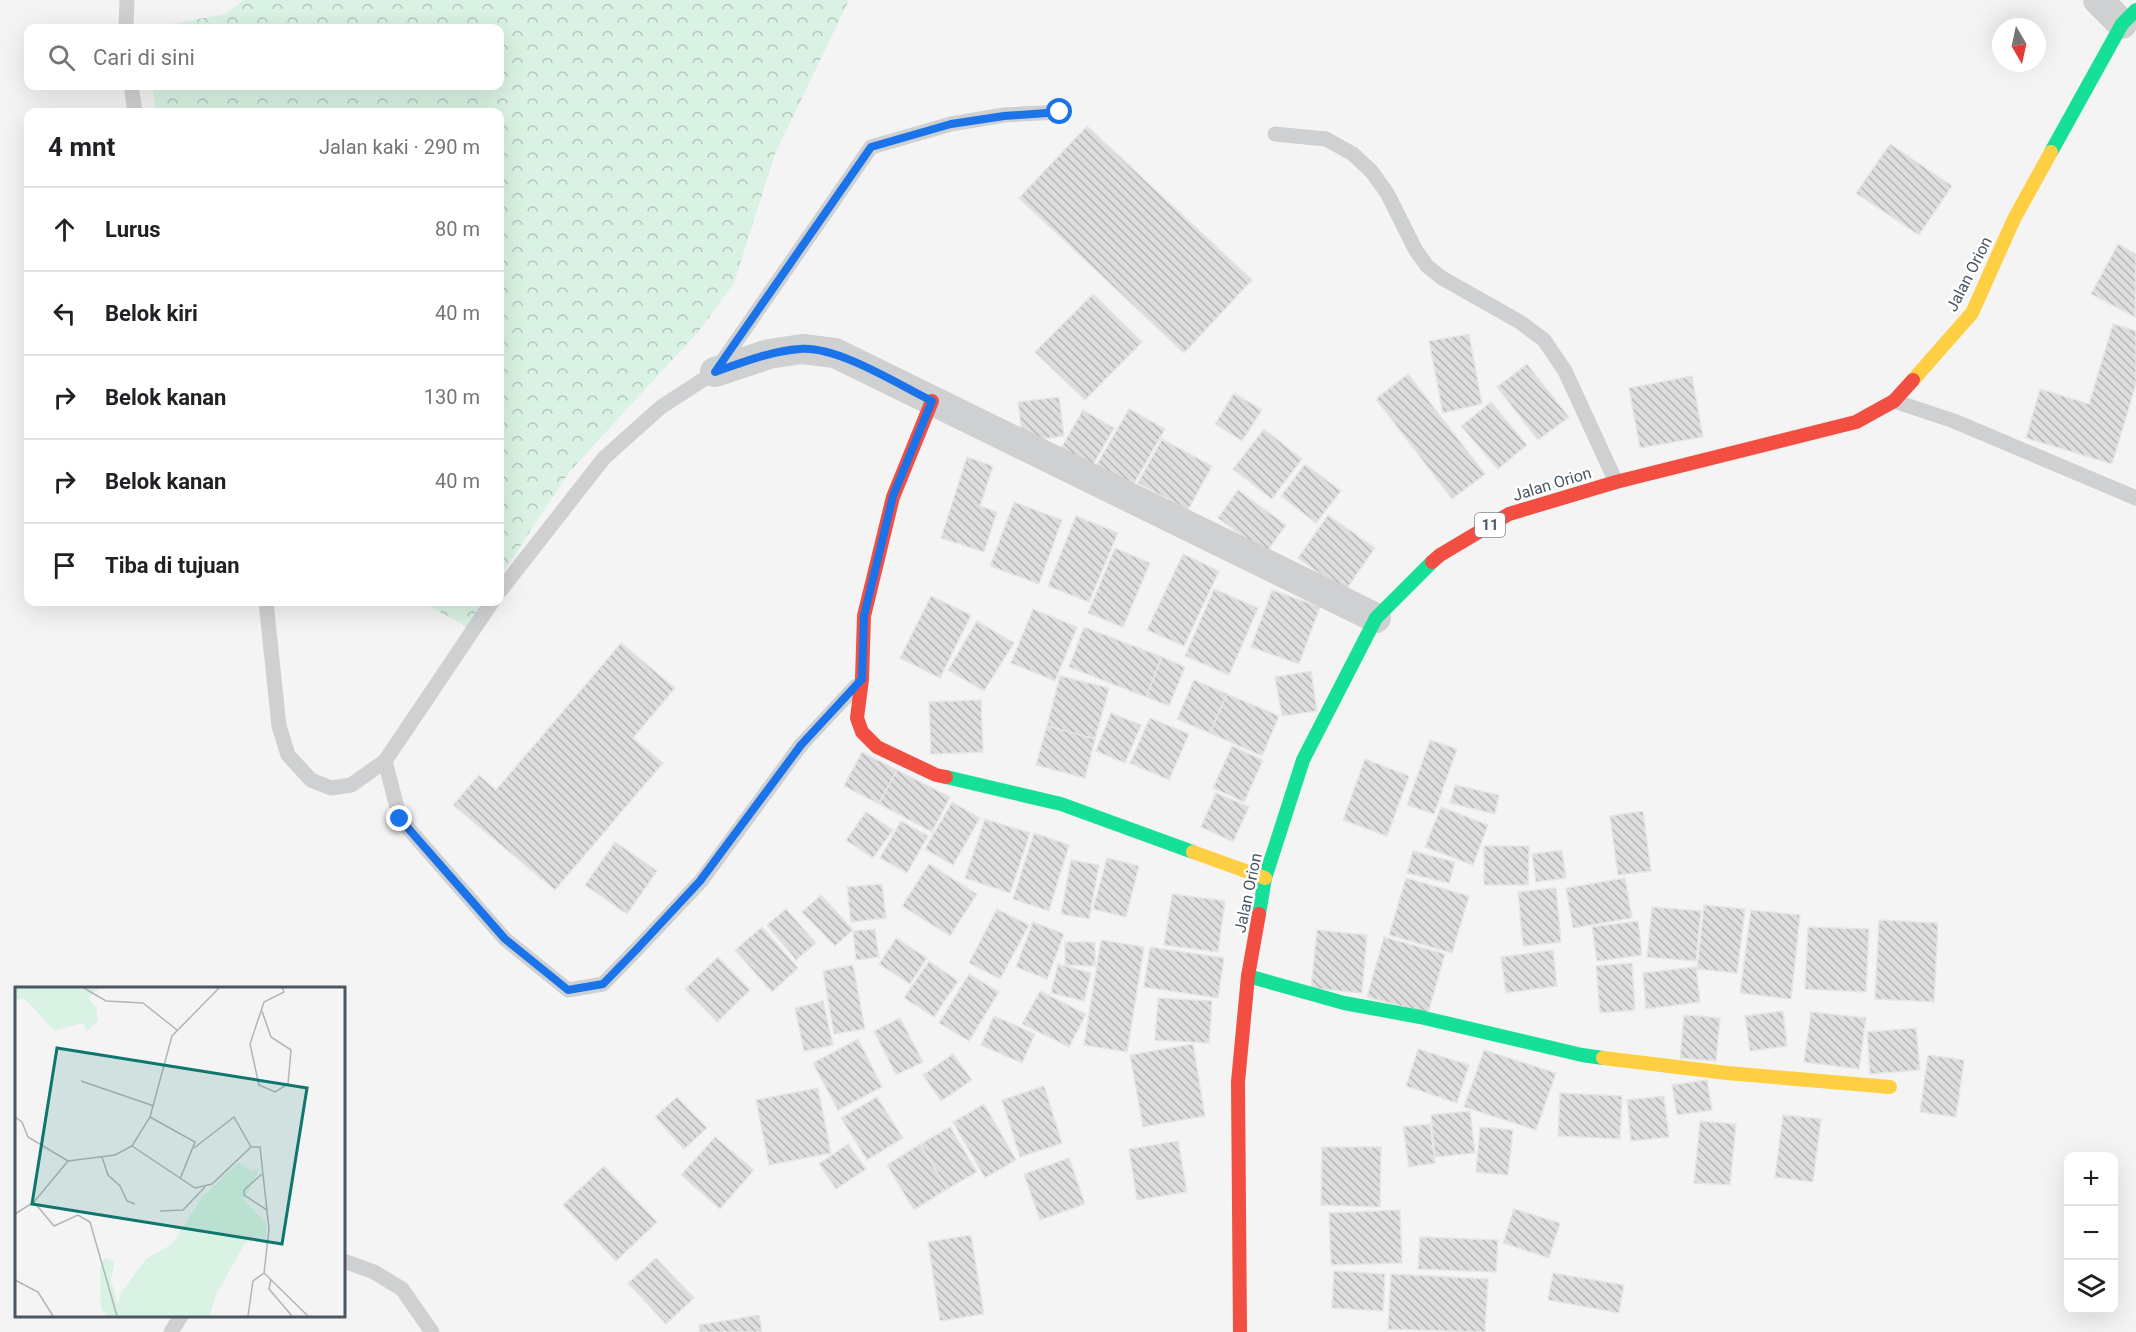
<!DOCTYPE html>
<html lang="id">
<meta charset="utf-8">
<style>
:root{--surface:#fff;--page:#f2f2f2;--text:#202124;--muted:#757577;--line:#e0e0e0}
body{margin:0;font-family:Roboto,sans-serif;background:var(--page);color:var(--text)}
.controls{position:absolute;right:18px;bottom:18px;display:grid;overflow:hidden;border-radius:12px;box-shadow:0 6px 24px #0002}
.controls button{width:54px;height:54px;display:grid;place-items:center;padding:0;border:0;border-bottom:2px solid var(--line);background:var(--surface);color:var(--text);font:30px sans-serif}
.compass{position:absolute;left:1992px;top:18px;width:54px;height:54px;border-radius:50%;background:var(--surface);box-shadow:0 6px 24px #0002;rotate:171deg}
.stop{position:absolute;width:18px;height:18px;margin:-14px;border:4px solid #1a73e8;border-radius:50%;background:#fff}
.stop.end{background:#1a73e8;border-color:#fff;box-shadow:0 2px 6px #0008}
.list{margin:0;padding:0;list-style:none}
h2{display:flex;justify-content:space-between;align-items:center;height:78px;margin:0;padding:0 24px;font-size:26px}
h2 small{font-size:20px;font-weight:400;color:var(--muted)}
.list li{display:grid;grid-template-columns:39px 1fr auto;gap:18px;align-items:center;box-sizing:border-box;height:84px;padding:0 24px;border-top:2px solid var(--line)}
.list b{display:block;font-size:22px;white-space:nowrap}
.list em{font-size:20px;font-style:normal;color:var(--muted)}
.icon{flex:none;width:33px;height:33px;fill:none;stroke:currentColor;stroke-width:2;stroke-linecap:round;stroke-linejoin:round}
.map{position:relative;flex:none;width:2136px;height:1332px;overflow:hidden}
.search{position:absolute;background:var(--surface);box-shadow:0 6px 24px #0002;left:24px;top:24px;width:480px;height:66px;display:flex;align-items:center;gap:15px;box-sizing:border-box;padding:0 21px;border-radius:12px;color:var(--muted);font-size:22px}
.panel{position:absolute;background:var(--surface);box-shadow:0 6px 24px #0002;left:24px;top:108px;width:480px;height:498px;border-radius:12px}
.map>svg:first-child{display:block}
.forest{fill:url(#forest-crowns)}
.building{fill:url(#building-back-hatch);stroke:#e5e6e7;stroke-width:1.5}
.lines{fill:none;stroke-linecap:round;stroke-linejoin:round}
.lane{stroke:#ced0d2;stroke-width:15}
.street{stroke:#ced0d2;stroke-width:30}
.fast{stroke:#16e098;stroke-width:14}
.slow{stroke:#ffcf43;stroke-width:14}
.jam{stroke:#f24e42;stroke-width:14}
.route{stroke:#1a73e8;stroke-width:8}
.labels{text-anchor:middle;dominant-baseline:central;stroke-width:5;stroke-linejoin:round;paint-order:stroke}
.shield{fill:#fff;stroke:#808990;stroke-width:1.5}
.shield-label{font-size:15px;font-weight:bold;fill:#4a5661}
.street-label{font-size:16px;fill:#4a5661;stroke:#fff}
.inset-road{fill:none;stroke:#b0b5b9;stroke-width:1.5}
.view{fill:#0f766e;fill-opacity:0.15;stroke:#0f766e;stroke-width:3}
.inset-edge{fill:none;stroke:#4a5661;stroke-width:3}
</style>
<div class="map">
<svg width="2136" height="1332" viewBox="0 0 2136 1332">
<defs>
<pattern id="forest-crowns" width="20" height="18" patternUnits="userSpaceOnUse" patternTransform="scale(1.5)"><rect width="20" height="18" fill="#d9f2e3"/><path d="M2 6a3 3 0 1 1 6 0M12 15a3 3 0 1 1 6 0" fill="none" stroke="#b2c7bb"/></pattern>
<pattern id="building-back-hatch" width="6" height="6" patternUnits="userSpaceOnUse" patternTransform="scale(1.5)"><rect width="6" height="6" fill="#ddddde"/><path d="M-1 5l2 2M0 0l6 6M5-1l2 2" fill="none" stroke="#b5b6b7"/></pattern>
</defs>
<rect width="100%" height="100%" fill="#f4f4f4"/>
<!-- forest -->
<g class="forest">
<polygon points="244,0 849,0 775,154 734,283 698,332 570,471 500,577 500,112 156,112 152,86 500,86 500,28 152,28 225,14"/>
<polygon points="422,602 484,602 467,627"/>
</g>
<!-- building -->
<g class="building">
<polygon points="1087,126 1252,280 1184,353 1019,198"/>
<polygon points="1890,144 1952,186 1919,235 1856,193"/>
<polygon points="2118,244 2136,254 2135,317 2091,294"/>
<polygon points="1093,294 1142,342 1085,400 1035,352"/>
<polygon points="2113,324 2136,331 2136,384 2112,464 2026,438 2040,389 2089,404"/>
<polygon points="1469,334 1482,404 1443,413 1429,341"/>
<polygon points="1527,364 1569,417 1538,440 1497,387"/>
<polygon points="1408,374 1485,474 1452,499 1376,399"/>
<polygon points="1692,376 1703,437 1640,448 1629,388"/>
<polygon points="1234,393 1262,410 1242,441 1215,424"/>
<polygon points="1059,397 1064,436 1023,441 1018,402"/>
<polygon points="1491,402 1527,445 1498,469 1461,426"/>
<polygon points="1129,409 1165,429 1132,487 1095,468"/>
<polygon points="1083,410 1114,428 1091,468 1060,450"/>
<polygon points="1264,429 1302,459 1272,499 1233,469"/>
<polygon points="1162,439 1212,466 1188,510 1138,483"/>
<polygon points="967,457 993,466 980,506 997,512 984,552 941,538"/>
<polygon points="1305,464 1341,491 1316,523 1281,496"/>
<polygon points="1238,490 1286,525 1266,553 1218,518"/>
<polygon points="1014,502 1062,520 1039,584 990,566"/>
<polygon points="1328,515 1375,548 1345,591 1298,558"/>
<polygon points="1076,516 1118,533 1089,602 1048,586"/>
<polygon points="1115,548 1150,563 1123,627 1088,613"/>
<polygon points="1183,554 1219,571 1184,646 1147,630"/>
<polygon points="1214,589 1258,608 1229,675 1185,656"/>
<polygon points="1272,590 1320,607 1299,664 1251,647"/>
<polygon points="931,596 971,615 940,678 900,658"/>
<polygon points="1033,609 1077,627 1055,681 1011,663"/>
<polygon points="977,621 1014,643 984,691 948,670"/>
<polygon points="1084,627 1162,657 1146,697 1069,667"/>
<polygon points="621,643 675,688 633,738 663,763 555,890 453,805 479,775 496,790"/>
<polygon points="1162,657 1185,667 1169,706 1146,697"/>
<polygon points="1311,671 1317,711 1282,716 1275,677"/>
<polygon points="1060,676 1109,688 1095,739 1047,726"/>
<polygon points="1194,680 1227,694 1210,733 1177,719"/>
<polygon points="1227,694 1279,716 1262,756 1210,733"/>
<polygon points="981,700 983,752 931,754 929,702"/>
<polygon points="1111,713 1141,725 1125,763 1096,751"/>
<polygon points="1150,718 1189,734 1169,780 1130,763"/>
<polygon points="1047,726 1095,739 1085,778 1036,765"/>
<polygon points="1430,740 1457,749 1434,814 1407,805"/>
<polygon points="1232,746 1263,760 1244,802 1213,788"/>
<polygon points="862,752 897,770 879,804 844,786"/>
<polygon points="1365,759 1409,776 1387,836 1343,820"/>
<polygon points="897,770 950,797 932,832 879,804"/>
<polygon points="1455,785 1499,795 1495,814 1450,803"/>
<polygon points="1216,793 1249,807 1233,842 1201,827"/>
<polygon points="952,802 980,818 953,865 925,849"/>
<polygon points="1441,807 1488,825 1473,865 1425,847"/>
<polygon points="1643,811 1651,871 1618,875 1610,816"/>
<polygon points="866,812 893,830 873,858 846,840"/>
<polygon points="985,819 1030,833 1010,893 965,878"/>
<polygon points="901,821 928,836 907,873 880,858"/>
<polygon points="1034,833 1069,845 1049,911 1013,899"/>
<polygon points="615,842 657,871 627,914 585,885"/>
<polygon points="1484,846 1529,846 1528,885 1484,885"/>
<polygon points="1562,850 1566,878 1536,882 1532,854"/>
<polygon points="1413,851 1455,862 1449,883 1407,873"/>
<polygon points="1107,858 1139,866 1126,917 1093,909"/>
<polygon points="1071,860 1099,865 1089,919 1061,914"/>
<polygon points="929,864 977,894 950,936 902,906"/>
<polygon points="1406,878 1469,896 1452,953 1389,935"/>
<polygon points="1625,878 1632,918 1573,928 1566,888"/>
<polygon points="882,884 886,918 851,922 847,887"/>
<polygon points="1556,888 1561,942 1523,946 1518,892"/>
<polygon points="1172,894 1225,901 1218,952 1164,945"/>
<polygon points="821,895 853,930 835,946 802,912"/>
<polygon points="1704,905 1745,909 1737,973 1697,969"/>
<polygon points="1652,907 1701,911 1696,961 1647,957"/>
<polygon points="786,909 816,943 796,960 767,925"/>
<polygon points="997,909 1029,925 1000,979 969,963"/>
<polygon points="1751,910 1800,915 1791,999 1740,993"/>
<polygon points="1879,920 1938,923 1934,1002 1875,999"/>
<polygon points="1638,921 1642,955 1597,961 1592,927"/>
<polygon points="1033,922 1064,934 1047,979 1016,967"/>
<polygon points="762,927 798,968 772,992 735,950"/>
<polygon points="1808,927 1869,929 1866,992 1805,989"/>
<polygon points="875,929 879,957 856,960 853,931"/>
<polygon points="1317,930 1367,935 1362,993 1311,988"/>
<polygon points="1384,937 1445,954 1428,1013 1367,997"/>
<polygon points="896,938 927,958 910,984 879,964"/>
<polygon points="1101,940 1144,947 1127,1052 1084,1045"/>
<polygon points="1065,942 1095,942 1095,966 1065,965"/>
<polygon points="1150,947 1224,958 1218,998 1144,987"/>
<polygon points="1553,950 1557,986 1506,993 1501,957"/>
<polygon points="718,957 750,990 717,1022 685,989"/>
<polygon points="929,961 958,981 934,1017 904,998"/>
<polygon points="1632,963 1635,1010 1600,1013 1596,966"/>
<polygon points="1058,964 1091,973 1084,1001 1051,993"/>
<polygon points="853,965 865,1029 834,1034 823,971"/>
<polygon points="1696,967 1700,1002 1646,1009 1643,973"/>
<polygon points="969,974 999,992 969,1041 939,1023"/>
<polygon points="1040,991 1086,1014 1069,1047 1022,1024"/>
<polygon points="1158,998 1212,1001 1209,1043 1155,1040"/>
<polygon points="823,1001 833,1045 804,1051 795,1008"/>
<polygon points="1783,1011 1787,1046 1750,1051 1745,1016"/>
<polygon points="1811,1012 1866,1018 1859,1069 1804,1062"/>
<polygon points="1684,1015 1720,1018 1716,1061 1680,1058"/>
<polygon points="994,1016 1035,1034 1022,1063 981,1045"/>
<polygon points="900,1018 923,1062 896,1075 874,1031"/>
<polygon points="1916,1028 1920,1070 1870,1074 1867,1032"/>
<polygon points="858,1039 882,1087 838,1110 813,1063"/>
<polygon points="1193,1044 1205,1116 1143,1127 1130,1055"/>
<polygon points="1418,1049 1469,1065 1457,1103 1406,1086"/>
<polygon points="1484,1050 1556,1073 1536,1130 1464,1107"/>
<polygon points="953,1054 972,1080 941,1101 923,1075"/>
<polygon points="1928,1055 1964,1060 1956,1117 1920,1112"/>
<polygon points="1707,1080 1712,1110 1677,1115 1672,1085"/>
<polygon points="1044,1086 1062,1143 1020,1157 1002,1100"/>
<polygon points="818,1088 831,1153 769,1165 756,1100"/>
<polygon points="1560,1093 1622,1096 1620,1139 1558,1136"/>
<polygon points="1664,1096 1669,1137 1631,1141 1627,1100"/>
<polygon points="677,1097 707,1128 684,1149 655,1117"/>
<polygon points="877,1097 903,1138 867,1160 841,1118"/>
<polygon points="984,1104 1016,1160 985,1178 953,1122"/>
<polygon points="1470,1111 1475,1153 1435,1157 1431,1115"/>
<polygon points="1783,1115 1821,1119 1813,1182 1775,1177"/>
<polygon points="1700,1121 1736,1124 1730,1185 1694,1183"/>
<polygon points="1430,1124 1435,1163 1409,1167 1403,1127"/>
<polygon points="950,1127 977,1172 947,1189 920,1144"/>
<polygon points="1480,1127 1513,1130 1508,1175 1476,1172"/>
<polygon points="715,1137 754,1170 720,1209 681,1175"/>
<polygon points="1178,1141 1187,1192 1137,1200 1129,1149"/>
<polygon points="848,1144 866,1169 836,1189 819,1164"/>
<polygon points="920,1144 947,1189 914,1210 887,1165"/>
<polygon points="1322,1147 1381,1147 1380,1207 1321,1205"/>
<polygon points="1069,1158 1085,1204 1040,1220 1024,1174"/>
<polygon points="604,1166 657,1222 616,1261 563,1205"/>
<polygon points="1514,1209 1560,1223 1549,1258 1503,1243"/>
<polygon points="1400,1210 1402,1263 1331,1265 1329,1213"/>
<polygon points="971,1235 984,1314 940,1321 928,1242"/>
<polygon points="1420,1237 1498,1240 1496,1272 1418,1269"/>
<polygon points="656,1258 694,1298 666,1324 628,1283"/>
<polygon points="1334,1271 1385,1274 1383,1311 1332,1308"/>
<polygon points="1553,1273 1624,1285 1619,1313 1548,1300"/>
<polygon points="1391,1274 1488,1279 1485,1332 1388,1329"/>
<polygon points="759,1315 762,1332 700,1332 699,1325"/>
</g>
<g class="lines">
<!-- lane -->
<g class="lane">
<polyline points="126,28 127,0"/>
<polyline points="131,86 135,112"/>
<polyline points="1275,134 1326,139 1353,154 1372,172 1387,193 1415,249 1427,266 1442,278 1520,322 1544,340 1565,371 1616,482"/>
<polyline points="1894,401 1954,421 2136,498"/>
<polyline points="500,591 604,458 661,407 715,372 871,147 951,124 1004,115 1060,112"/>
<polyline points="266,602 279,726 288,755 311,780 331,788 351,785 385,761 492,602"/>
<polyline points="385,761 400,819 505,939 568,990 603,984 636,950 701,881 801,745 856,686"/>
<polyline points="344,1261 374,1272 402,1289 432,1332"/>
<polyline points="171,1332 181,1316"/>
</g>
<!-- street -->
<g class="street">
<polyline points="2098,0 2122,24"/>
<polyline points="715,372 769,354 802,349 835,353 1376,618"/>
</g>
<!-- fast -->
<g class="fast">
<polyline points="2051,152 2122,24 2136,10"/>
<polyline points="946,777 1061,804 1193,852"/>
<polyline points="1259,914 1265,878 1303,760 1376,618 1432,562"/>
<polyline points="1248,976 1344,1003 1420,1017 1582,1055 1603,1058"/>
</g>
<!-- slow -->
<g class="slow">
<polyline points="1913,380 1972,313 2014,219 2051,152"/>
<polyline points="1193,852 1265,878"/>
<polyline points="1603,1058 1727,1073 1890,1087"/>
</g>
<!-- jam -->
<g class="jam">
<polyline points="932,401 893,497 864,616 862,679 857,718 862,732 877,747 936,775 946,777"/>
<polyline points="1432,562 1440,555 1509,514 1616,482 1856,422 1894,401 1913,380"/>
<polyline points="1240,1332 1238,1082 1248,976 1259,914"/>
</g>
</g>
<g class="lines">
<!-- route -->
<path class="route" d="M 400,819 L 505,939 L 568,990 L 603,984 L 636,950 L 700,881 L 801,745 L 862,679 L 864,616 L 893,496 L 932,401 C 897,384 838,346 800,349 C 771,351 743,362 715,372 L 871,147 L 951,124 L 1004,116 L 1060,112"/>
</g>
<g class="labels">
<!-- shield labels -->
<rect class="shield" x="1475" y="513" width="30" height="24" rx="4.5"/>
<g class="shield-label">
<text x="1490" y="525">11</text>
</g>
<!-- street labels -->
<g class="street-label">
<text transform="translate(1969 274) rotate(-63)">Jalan Orion</text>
<text transform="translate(1552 484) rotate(-17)">Jalan Orion</text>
<text transform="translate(1248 893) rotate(-78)">Jalan Orion</text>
</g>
</g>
<!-- overview -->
<g transform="translate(15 987)">
<rect width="330" height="330" fill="#f4f4f4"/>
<path d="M 0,1 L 85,1 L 73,11 L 81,20 L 83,34 L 72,44 L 68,36 L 39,44 L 17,19 L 7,11 L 0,14 ZM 224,175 L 237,184 L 245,181 L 229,213 L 251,236 L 251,251 L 230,256 L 201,308 L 195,329 L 93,329 L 86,322 L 85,281 L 89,271 L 100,274 L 96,292 L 103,319 L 105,307 L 131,272 L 157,257 L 187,210 Z" fill="#d9f2e3"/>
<path class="inset-road" d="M 69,1 L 91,14 L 128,16 L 162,43M 247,24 L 256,50 L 276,63 L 273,97 L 260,105 L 244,98 L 235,57 L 249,15 L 269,5 L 267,1M 66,94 L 139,119M 0,130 L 7,135 L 13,150 L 53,174M 135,130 L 180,155 L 165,192M 117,159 L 180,201 L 197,197 L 236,160 L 245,160 L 254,242 L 249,286M 179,161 L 219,130 L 236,160M 87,170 L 93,188 L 105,199 L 112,214 L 120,217M 247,187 L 229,203 L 229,208 L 252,223M 19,215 L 39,239 L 63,228 L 75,235 L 102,329M 145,224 L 168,223 L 190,200M 0,227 L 19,215 L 53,174 L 100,168 L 117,159 L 135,130 L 157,49 L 204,1M 249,286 L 293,329M 256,292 L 254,302 L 277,329M 0,293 L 23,305 L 38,329M 233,329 L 238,294 L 249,286"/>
<path class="view" d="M 42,61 L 292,101 L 267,257 L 17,217 Z"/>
<rect width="330" height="330" class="inset-edge"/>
</g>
</svg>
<div class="controls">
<button>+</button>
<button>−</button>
<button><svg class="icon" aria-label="layers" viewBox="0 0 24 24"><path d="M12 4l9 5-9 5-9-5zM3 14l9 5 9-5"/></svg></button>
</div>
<svg class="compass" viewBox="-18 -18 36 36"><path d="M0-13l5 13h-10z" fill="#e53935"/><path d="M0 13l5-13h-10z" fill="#757577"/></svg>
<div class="stop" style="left:1060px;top:112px"></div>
<div class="stop end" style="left:400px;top:819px"></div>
<div class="search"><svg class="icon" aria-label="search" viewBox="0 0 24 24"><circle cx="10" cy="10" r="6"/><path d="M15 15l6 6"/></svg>Cari di sini</div>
<section class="panel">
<h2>4 mnt<small>Jalan kaki · 290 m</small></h2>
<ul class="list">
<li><svg class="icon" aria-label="ahead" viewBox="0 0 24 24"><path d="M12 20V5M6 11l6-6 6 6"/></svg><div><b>Lurus</b></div><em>80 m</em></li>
<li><svg class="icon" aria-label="left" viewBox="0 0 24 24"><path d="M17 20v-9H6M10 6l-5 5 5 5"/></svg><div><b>Belok kiri</b></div><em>40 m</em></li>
<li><svg class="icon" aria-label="right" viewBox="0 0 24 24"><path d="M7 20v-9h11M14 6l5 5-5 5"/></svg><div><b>Belok kanan</b></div><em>130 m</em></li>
<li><svg class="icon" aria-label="right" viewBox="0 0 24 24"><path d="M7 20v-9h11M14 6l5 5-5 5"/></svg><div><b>Belok kanan</b></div><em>40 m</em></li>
<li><svg class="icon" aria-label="arrive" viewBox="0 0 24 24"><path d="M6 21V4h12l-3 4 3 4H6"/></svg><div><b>Tiba di tujuan</b></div></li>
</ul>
</section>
</div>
